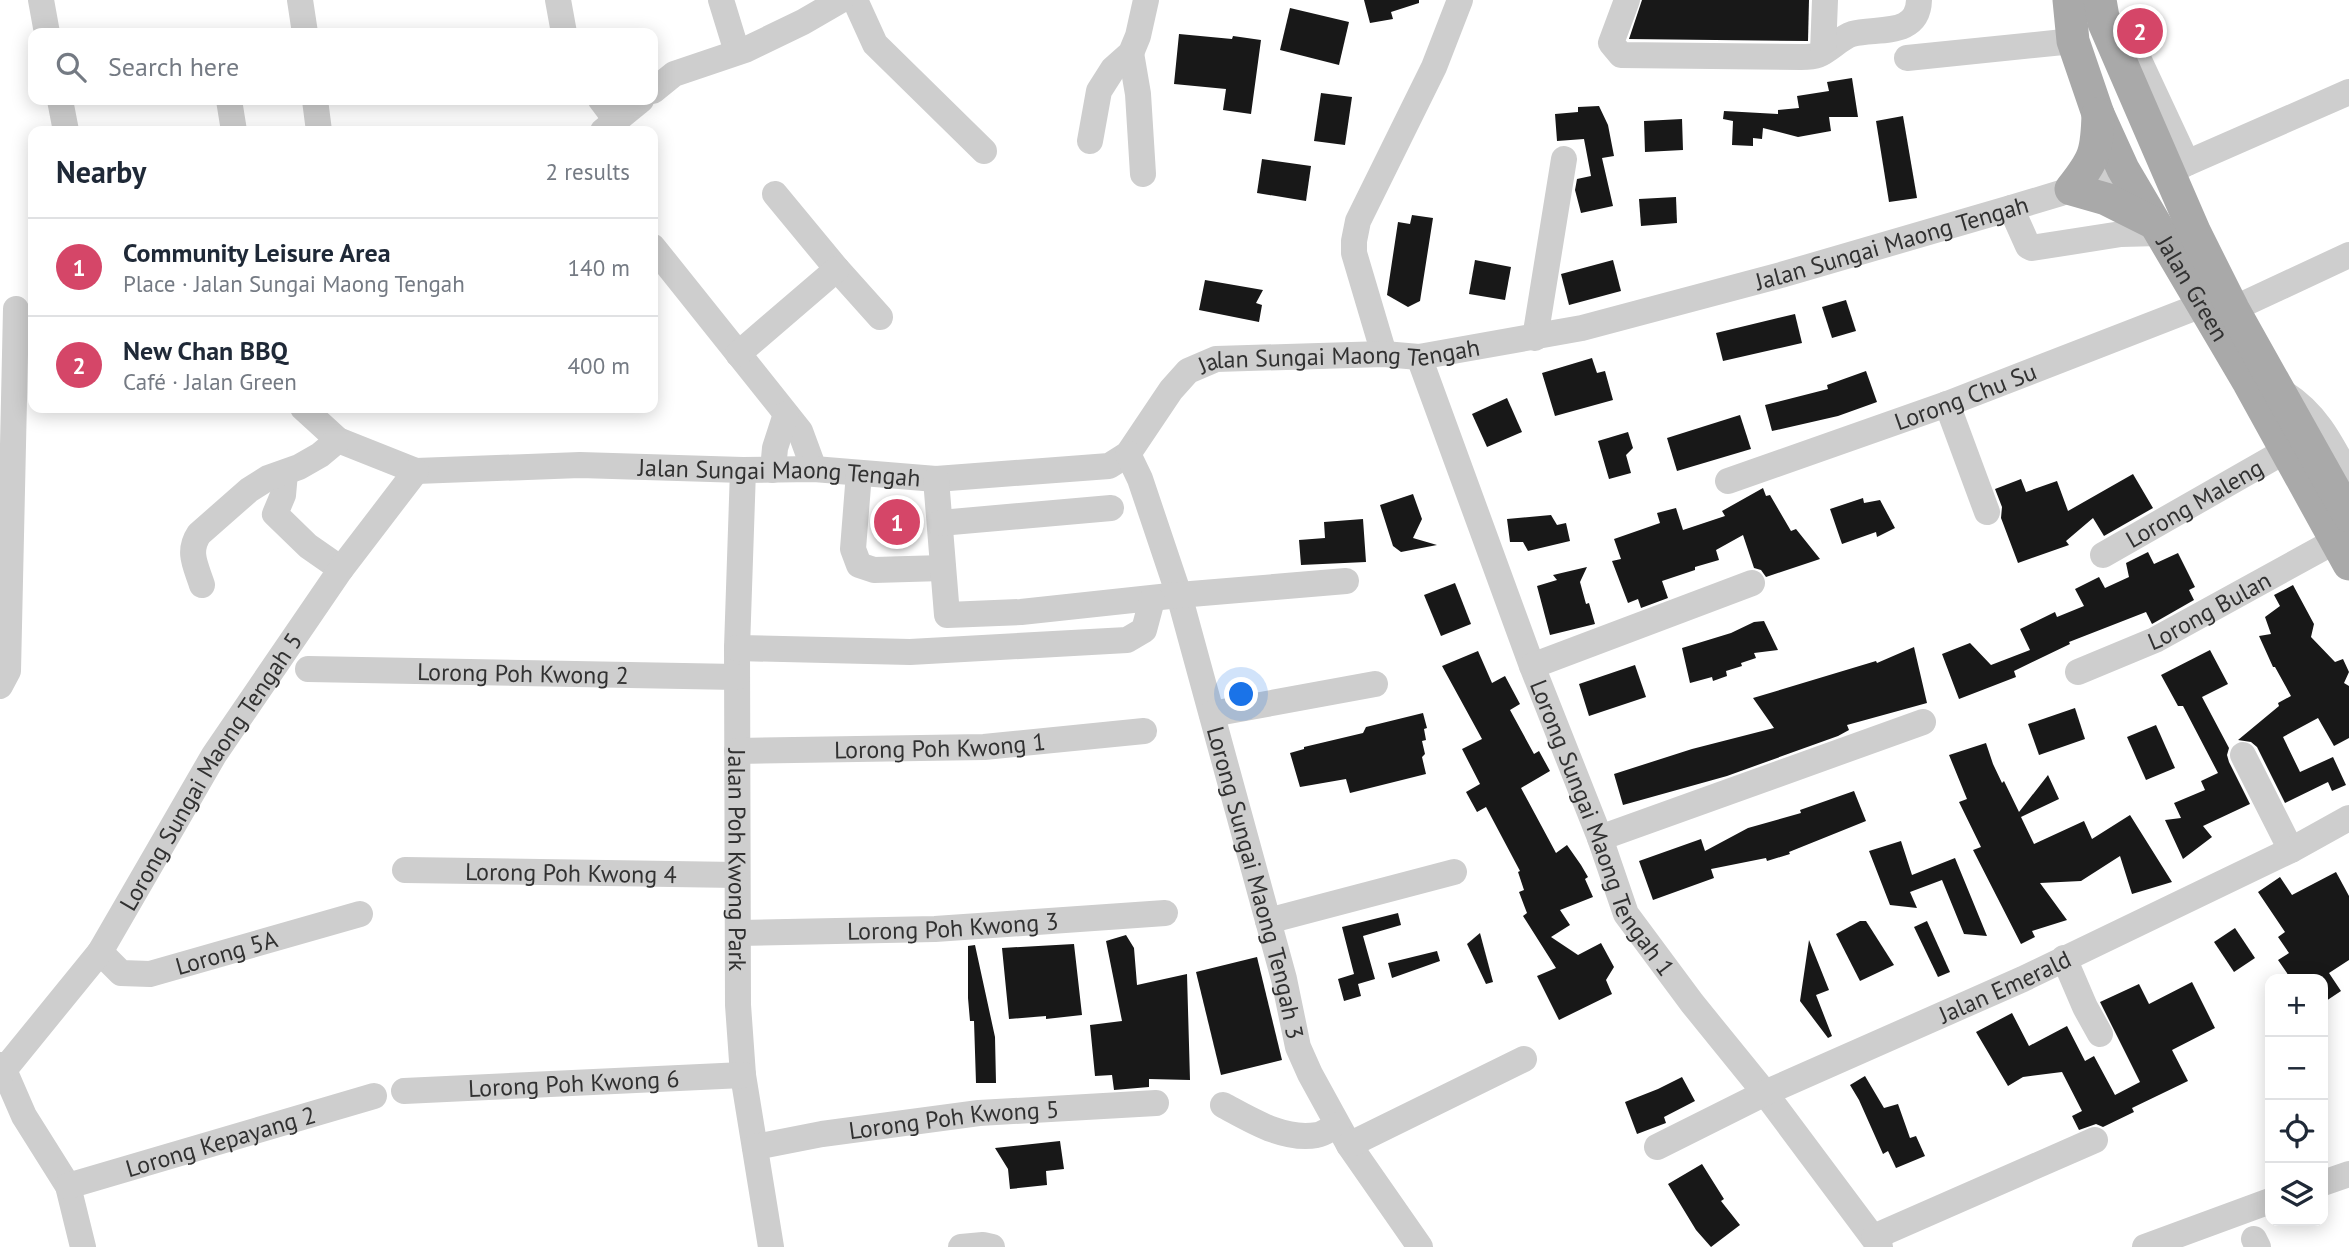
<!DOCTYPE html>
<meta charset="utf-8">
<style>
:root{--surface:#fff;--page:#f2f2f3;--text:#1f2937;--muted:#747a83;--line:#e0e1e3;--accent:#d54668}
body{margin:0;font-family:"PT Sans",sans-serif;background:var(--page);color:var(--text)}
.controls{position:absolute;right:21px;bottom:21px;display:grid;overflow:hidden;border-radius:14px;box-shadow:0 4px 18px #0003}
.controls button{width:63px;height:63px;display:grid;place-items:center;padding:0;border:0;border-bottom:2px solid var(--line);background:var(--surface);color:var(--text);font:35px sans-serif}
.you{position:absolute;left:1242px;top:695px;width:24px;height:24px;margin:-18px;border:5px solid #fff;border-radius:50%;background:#1a73e8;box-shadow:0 0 0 10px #1a73e833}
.badge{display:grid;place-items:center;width:46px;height:46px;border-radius:50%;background:var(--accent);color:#fff;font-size:23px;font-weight:700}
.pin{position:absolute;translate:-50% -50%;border:4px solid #fff;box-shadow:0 2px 7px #0006}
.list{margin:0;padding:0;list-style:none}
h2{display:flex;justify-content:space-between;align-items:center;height:91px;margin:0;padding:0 28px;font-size:30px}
h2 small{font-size:23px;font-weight:400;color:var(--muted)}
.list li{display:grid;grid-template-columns:46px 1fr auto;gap:21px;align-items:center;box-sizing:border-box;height:98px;padding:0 28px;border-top:2px solid var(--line)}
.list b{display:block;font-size:26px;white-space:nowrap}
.list p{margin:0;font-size:23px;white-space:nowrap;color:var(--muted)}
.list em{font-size:23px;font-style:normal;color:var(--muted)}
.icon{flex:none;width:38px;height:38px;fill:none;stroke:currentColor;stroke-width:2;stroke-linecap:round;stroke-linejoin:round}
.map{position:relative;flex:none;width:2349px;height:1247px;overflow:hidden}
.search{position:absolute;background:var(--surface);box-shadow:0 4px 18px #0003;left:28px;top:28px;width:630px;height:77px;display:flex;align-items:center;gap:18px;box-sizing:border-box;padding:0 24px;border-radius:14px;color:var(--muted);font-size:26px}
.panel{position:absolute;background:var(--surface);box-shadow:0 4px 18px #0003;left:28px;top:126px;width:630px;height:287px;border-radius:14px}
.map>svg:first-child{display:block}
.building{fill:#181818}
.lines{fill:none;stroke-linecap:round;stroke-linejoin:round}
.minor{stroke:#cecece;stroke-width:26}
.major{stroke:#a9a9a9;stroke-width:33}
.labels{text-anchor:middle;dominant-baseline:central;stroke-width:7;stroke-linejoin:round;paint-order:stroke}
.street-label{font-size:24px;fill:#313131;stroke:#fff}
</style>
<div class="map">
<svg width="2349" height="1247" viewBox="0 0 2349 1247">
<rect width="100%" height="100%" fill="#fff"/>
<!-- building -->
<g class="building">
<polygon points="1364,0 1419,0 1419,3 1391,12 1393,19 1370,23"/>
<polygon points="1642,0 1809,0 1808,41 1629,39"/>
<polygon points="1290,8 1349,22 1339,65 1280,50"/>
<polygon points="1179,34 1232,39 1233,36 1261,40 1251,114 1223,110 1226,89 1174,84"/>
<polygon points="1852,78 1858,117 1829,117 1831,131 1798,137 1763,128 1762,139 1753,138 1753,146 1732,145 1733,121 1723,119 1724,111 1778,114 1778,110 1799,108 1797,96 1829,91 1827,82"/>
<polygon points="1321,93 1352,97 1345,145 1314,141"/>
<polygon points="1599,106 1608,125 1614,156 1602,158 1613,206 1581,213 1575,190 1577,179 1591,176 1584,139 1557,141 1555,114 1578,112 1578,107"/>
<polygon points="1903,116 1917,198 1889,202 1876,121"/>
<polygon points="1682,119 1683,150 1645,152 1644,121"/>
<polygon points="1262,159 1311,166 1306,201 1257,193"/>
<polygon points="1676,197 1677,223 1641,226 1639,199"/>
<polygon points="1412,215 1433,218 1420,301 1408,307 1387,295 1398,222 1410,224"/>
<polygon points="1475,260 1511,267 1505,300 1469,294"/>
<polygon points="1613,260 1621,291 1569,305 1561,274"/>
<polygon points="1205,280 1263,290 1256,303 1262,305 1259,322 1199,310"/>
<polygon points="1846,300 1856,331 1832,338 1822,307"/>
<polygon points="1795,314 1802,343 1723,361 1716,333"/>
<polygon points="1592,358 1597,373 1605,371 1613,400 1555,416 1542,373"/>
<polygon points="1866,371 1877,402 1838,416 1772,431 1765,405 1828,389 1827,385"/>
<polygon points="1507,398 1522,432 1487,447 1472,414"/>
<polygon points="1740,415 1751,449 1677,471 1667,438"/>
<polygon points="1628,432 1633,448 1626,455 1631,473 1609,479 1598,441"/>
<polygon points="2133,474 2153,508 2104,536 2093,518 2066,541 2069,545 2018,563 2001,518 2002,507 1995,489 2021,479 2026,492 2057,481 2068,511"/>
<polygon points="1763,488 1766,496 1770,495 1791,531 1796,529 1820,559 1766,577 1761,570 1754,568 1743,535 1716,550 1719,560 1695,567 1695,570 1662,581 1668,598 1641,608 1638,599 1628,603 1612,561 1621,559 1614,539 1660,523 1657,513 1676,508 1683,530 1725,516 1722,511"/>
<polygon points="1413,494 1422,519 1413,538 1437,545 1401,552 1393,546 1380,505"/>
<polygon points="1863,498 1864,503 1880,500 1895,528 1877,537 1876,532 1842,544 1830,509"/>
<polygon points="888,506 905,507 914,521 907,537 887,537 879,522"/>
<polygon points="1551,515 1557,525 1566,523 1570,541 1528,551 1523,542 1510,542 1507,519"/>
<polygon points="1363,519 1366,562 1301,565 1299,540 1325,538 1324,522"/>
<polygon points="2148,552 2154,564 2178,553 2195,587 2189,590 2194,600 2152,624 2146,612 2069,642 2070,644 2014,671 2016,677 1959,699 1942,654 1970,643 1991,665 2030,650 2020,629 2055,612 2057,617 2084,606 2075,589 2099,577 2105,588 2129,577 2126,563"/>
<polygon points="1587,567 1580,582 1586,604 1589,603 1595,624 1550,635 1537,586 1557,580 1553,575"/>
<polygon points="1455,583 1471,624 1441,636 1424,595"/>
<polygon points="2293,585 2314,624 2311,637 2335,662 2343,659 2349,672 2344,683 2349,686 2349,738 2334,746 2318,718 2283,737 2300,772 2333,757 2346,785 2332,791 2328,782 2285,803 2257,747 2251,742 2238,740 2279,706 2278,703 2291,696 2275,667 2273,667 2259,636 2271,634 2265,617 2280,606 2274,595"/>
<polygon points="1764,621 1778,650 1754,653 1756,658 1741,663 1742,666 1726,671 1727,676 1713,681 1712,677 1690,683 1682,648 1731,633 1754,622"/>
<polygon points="1914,647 1927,703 1847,725 1849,730 1838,736 1727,776 1623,805 1614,774 1692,749 1774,728 1753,698 1876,661 1877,663"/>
<polygon points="2210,650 2228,684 2202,697 2229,748 2227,755 2229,762 2250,804 2203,826 2212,837 2183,859 2165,820 2181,818 2174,803 2205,790 2201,781 2218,773 2183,706 2178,706 2161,675"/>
<polygon points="1478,651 1492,683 1505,676 1520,704 1510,710 1534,754 1539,751 1550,771 1521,788 1556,853 1567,845 1581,865 1588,877 1585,879 1593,897 1560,910 1570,925 1551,937 1578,955 1601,943 1614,967 1606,980 1612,994 1559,1020 1537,976 1556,968 1523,916 1527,913 1519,892 1524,890 1518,872 1520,871 1486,807 1477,812 1466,792 1480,784 1462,749 1482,739 1442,666"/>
<polygon points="1635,665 1646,697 1589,716 1579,684"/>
<polygon points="2075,708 2085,739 2039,755 2028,724"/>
<polygon points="1423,713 1427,728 1424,729 1426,740 1422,741 1425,754 1422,757 1426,774 1350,793 1346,779 1300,787 1290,753 1304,749 1304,747 1363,733 1366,727"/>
<polygon points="2156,725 2175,768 2146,780 2127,737"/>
<polygon points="1986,743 1993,764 2002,783 2004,781 2019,812 2048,775 2059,799 2021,817 2034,844 2084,821 2092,839 2130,815 2172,882 2132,894 2120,856 2081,881 2040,883 2067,920 2032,931 2035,937 2021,944 1973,850 1981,847 1959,802 1967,799 1949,755"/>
<polygon points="1854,791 1866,821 1789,852 1790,854 1767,861 1766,858 1711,869 1714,878 1653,900 1639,861 1701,839 1705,851 1748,828 1801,813 1800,810"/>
<polygon points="1901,841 1912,875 1955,858 1987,936 1964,934 1942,880 1910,892 1917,908 1890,905 1869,851"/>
<polygon points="2336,872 2349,896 2349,960 2329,973 2341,991 2323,1003 2323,979 2291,979 2278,960 2289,953 2278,937 2285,932 2258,892 2280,877 2292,895"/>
<polygon points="1398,913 1401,925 1363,936 1375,979 1358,984 1361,996 1344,1001 1338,979 1354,974 1342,927"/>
<polygon points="1860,921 1866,921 1894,965 1860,981 1836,934"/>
<polygon points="1927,921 1950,972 1938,977 1914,927"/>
<polygon points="2235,928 2255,958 2234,972 2214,942"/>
<polygon points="1480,933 1493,982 1486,984 1467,944"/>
<polygon points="1126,935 1134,948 1137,985 1187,974 1190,1080 1149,1079 1149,1087 1114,1090 1112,1075 1095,1076 1090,1025 1122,1021 1106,941"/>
<polygon points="1809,940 1829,990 1816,995 1832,1036 1828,1038 1800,1001"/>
<polygon points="1074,944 1082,1015 1046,1019 1046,1016 1009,1019 1002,948"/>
<polygon points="975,945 995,1037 996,1083 976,1083 974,1021 970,1021 968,998 968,946"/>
<polygon points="1437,951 1440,961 1392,978 1388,963"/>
<polygon points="1257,957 1282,1060 1221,1075 1196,972"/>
<polygon points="2192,982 2215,1028 2172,1050 2188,1081 2132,1108 2134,1112 2103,1127 2096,1124 2079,1130 2072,1116 2082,1111 2062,1072 2023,1077 2008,1086 1976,1032 2012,1013 2029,1046 2067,1026 2085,1061 2094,1056 2115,1095 2140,1082 2100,1002 2139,984 2149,1004"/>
<polygon points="1865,1076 1884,1108 1898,1104 1910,1138 1916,1136 1925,1156 1896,1168 1888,1151 1883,1154 1859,1100 1850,1085"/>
<polygon points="1682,1077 1695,1101 1664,1117 1666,1123 1637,1134 1625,1102 1658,1089"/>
<polygon points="1060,1141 1064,1169 1046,1171 1047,1185 1010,1189 1008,1169 995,1148"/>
<polygon points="1702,1164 1724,1199 1721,1201 1740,1225 1711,1247 1696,1230 1668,1184"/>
</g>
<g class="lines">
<!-- minor -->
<g class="minor">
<polyline points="41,0 47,33"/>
<polyline points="300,0 305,33"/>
<polyline points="558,0 564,33"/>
<polyline points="721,0 737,52"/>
<polyline points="855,0 875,44 984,151"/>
<path d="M 1627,0 L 1611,43 L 1621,55 L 1801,57 C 1807,57 1813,57 1818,55 C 1830,50 1840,38 1852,34 C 1876,27 1918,38 1919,0"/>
<polyline points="2104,23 2115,25 2125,30 2187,163"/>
<polyline points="1823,52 1825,0"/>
<polyline points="1131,53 1138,94 1143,174"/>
<polyline points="1907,58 2073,41"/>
<polyline points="653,91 674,74 745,50 803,22 841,0"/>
<polyline points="60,100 66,131"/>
<polyline points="229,100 234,131"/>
<polyline points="315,100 319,131"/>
<polyline points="601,100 616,120"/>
<polyline points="603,131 641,100"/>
<polyline points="1090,141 1099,91 1113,69 1131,53 1138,36 1146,0"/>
<polyline points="2169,173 2187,163 2349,92"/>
<polyline points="775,194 837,269 880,317"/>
<polyline points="2011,208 2028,246 2032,248 2121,234 2159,233"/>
<polyline points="653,247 800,431 814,469"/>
<polyline points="2233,309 2349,255"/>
<polyline points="1535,338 1564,159"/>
<polyline points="738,354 837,269"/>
<polyline points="1384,354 1354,253 1354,241 1358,221 1434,67 1460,0"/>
<path id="s1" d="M 1419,357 L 1532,666 L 1600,838 L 1626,914 L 1692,1003 L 1765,1093 L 1880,1247"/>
<path d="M 2284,393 C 2317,414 2331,443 2349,477"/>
<polyline points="1947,404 1987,512"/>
<path id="s2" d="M 303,408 L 338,440 L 416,471 L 580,465 L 743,470 L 814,469 L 936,479 L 1109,466 L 1128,454 L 1171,390 L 1188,371 L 1216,359 L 1384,354 L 1419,357 L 1582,328 L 1781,275 L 2011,208 L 2061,193 L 2123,169"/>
<path id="s3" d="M 1128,454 L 1140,479 L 1179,595 L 1284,979 L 1298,1047 L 1310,1074 L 1349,1145 L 1420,1247"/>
<path id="s4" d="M 743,470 L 737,648 L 738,1005 L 743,1075 L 771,1247"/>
<polyline points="773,470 775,448 786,414"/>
<polyline points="285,473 283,495 275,514 308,546 341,569"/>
<polyline points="859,473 853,549 859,565 874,570 943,568"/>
<polyline points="936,479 947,615 1021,612 1179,595 1346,581"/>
<path id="s5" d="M 1728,481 L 1947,404 L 2202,305"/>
<polyline points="940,523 1111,508"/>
<path id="s6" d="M 2103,555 L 2285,451"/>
<path d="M 202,585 C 196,566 187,552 199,534 L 249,490 L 268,478 L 299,467 L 320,455 L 338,440"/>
<polyline points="737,648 910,652 1127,640 1144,630 1152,600"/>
<polyline points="1532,666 1752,583"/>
<path id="s7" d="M 308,669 L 737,677"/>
<path id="s8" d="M 2078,672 L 2155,640 L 2335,541"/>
<polyline points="0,686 8,671 16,309"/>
<polyline points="1212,714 1375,684"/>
<path id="s9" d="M 737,751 L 984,747 L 1144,731"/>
<polyline points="2243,755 2291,850"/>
<polyline points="1600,838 1923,722"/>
<path id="s10" d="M 405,870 L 737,875"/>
<polyline points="1268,921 1454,872"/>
<path id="s11" d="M 739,933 L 935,929 L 1165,913"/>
<path id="s12" d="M 100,952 L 121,973 L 150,974 L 360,914"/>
<polyline points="2064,958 2085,1007 2100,1034"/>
<polyline points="0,1065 4,1070 24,1116 68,1186 83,1247"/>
<path id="s13" d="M 4,1070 L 100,952 L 214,755 L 341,569 L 416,471"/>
<path id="s14" d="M 404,1091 L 743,1075"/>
<path d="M 1223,1105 C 1251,1120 1284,1141 1317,1135 C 1324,1134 1331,1128 1337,1125"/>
<polyline points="1349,1145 1524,1059"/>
<path id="s15" d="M 755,1147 L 822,1134 L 979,1113 L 1156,1103"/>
<path id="s16" d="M 1657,1147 L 1765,1093 L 2023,979 L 2291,850 L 2349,818"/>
<polyline points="2323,1183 2349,1174"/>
<path id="s17" d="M 68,1186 L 374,1096"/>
<polyline points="1874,1237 2095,1140"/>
<polyline points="2254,1239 2258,1247"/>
<polyline points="961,1247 983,1245 992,1247"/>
<polyline points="2145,1247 2270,1201"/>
</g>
<!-- major -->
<g class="major">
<path id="s18" d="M 2069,0 L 2073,41 L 2098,114 L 2123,169 L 2249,383 L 2349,564"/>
<polyline points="2100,0 2104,23 2195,233 2233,309 2349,516"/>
<path d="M 2098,114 C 2097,152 2095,159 2071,189 L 2106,199 L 2154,223"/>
</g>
</g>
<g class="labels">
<!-- street labels -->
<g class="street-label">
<text stroke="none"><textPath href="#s2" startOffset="1671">Jalan Sungai Maong Tengah</textPath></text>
<text stroke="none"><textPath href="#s18" startOffset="317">Jalan Green</textPath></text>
<text stroke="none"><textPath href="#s2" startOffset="1104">Jalan Sungai Maong Tengah</textPath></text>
<text stroke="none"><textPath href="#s5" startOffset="252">Lorong Chu Su</textPath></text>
<text stroke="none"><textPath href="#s2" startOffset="495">Jalan Sungai Maong Tengah</textPath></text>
<text stroke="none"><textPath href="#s6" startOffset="105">Lorong Maleng</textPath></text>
<text stroke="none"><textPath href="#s8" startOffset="145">Lorong Bulan</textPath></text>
<text stroke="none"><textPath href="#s7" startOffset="215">Lorong Poh Kwong 2</textPath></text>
<text stroke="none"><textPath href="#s9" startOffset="203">Lorong Poh Kwong 1</textPath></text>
<text stroke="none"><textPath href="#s13" startOffset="364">Lorong Sungai Maong Tengah 5</textPath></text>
<text stroke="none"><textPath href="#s1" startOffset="506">Lorong Sungai Maong Tengah 1</textPath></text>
<text stroke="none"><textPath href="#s4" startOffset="390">Jalan Poh Kwong Park</textPath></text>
<text stroke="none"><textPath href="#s10" startOffset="166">Lorong Poh Kwong 4</textPath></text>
<text stroke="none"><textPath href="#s3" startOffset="448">Lorong Sungai Maong Tengah 3</textPath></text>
<text stroke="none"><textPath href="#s11" startOffset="214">Lorong Poh Kwong 3</textPath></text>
<text stroke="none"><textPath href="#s12" startOffset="138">Lorong 5A</textPath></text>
<text stroke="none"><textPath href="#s16" startOffset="383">Jalan Emerald</textPath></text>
<text stroke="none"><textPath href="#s14" startOffset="170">Lorong Poh Kwong 6</textPath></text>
<text stroke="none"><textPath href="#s15" startOffset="201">Lorong Poh Kwong 5</textPath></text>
<text stroke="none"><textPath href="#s17" startOffset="159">Lorong Kepayang 2</textPath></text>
</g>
</g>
</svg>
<div class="controls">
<button>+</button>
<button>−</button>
<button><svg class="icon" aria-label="locate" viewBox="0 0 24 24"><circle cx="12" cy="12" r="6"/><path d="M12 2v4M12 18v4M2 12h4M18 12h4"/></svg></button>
<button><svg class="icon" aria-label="layers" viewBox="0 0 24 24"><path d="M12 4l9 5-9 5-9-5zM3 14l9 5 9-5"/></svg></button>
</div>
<div class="you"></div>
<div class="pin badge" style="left:897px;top:522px">1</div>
<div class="pin badge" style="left:2140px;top:31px">2</div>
<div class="search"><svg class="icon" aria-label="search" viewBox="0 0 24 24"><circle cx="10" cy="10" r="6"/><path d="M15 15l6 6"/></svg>Search here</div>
<section class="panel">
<h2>Nearby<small>2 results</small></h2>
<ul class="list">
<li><span class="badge">1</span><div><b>Community Leisure Area</b><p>Place · Jalan Sungai Maong Tengah</p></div><em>140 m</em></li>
<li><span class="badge">2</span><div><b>New Chan BBQ</b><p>Café · Jalan Green</p></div><em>400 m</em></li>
</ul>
</section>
</div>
